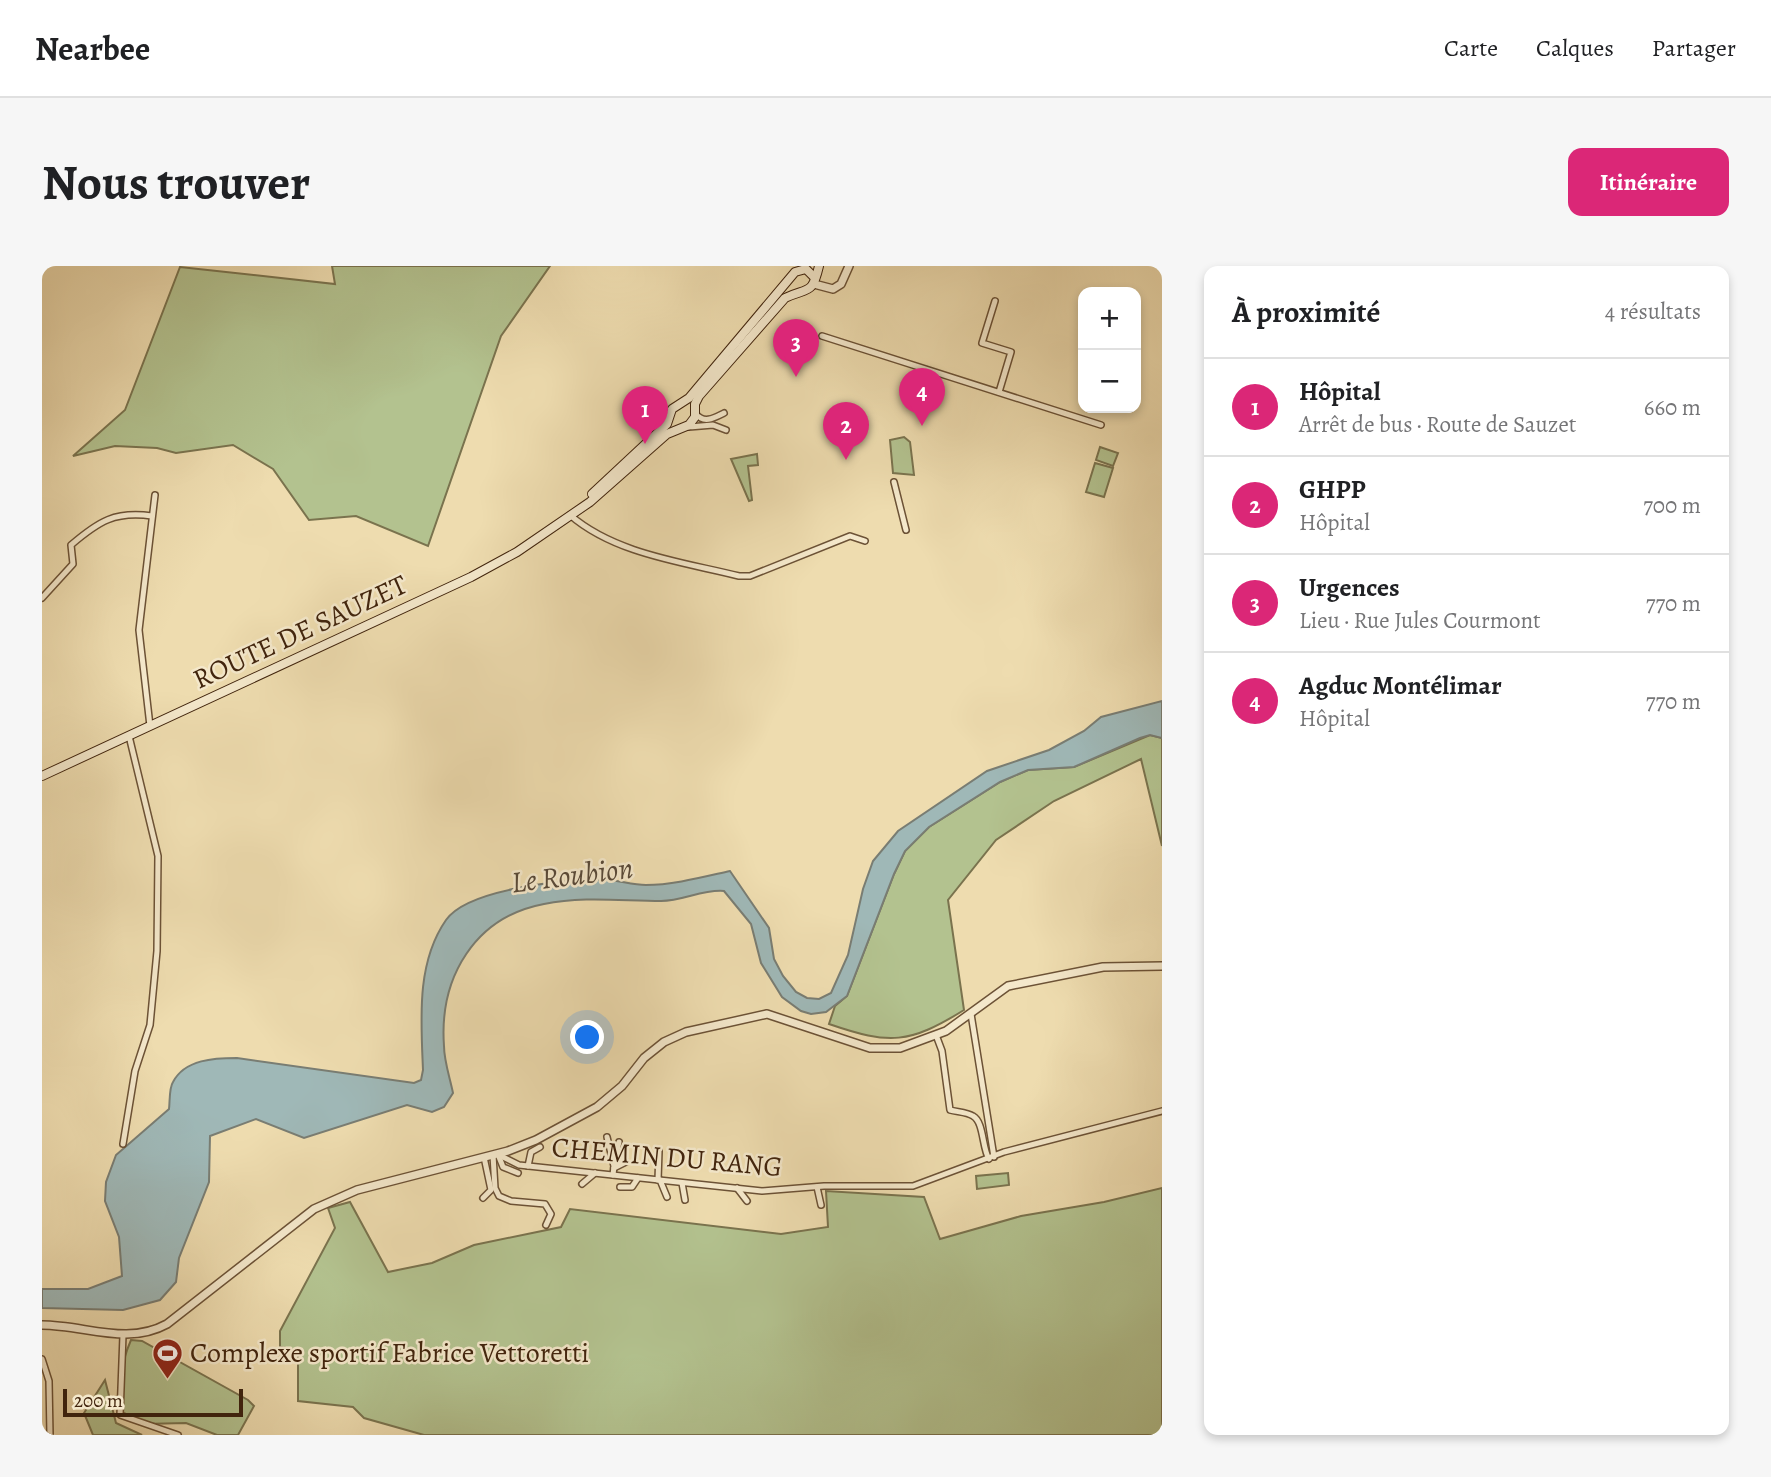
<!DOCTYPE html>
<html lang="fr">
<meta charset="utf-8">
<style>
:root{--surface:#fff;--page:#f6f6f6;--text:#202124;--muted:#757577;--line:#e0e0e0;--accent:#db2777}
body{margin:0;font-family:Alegreya,serif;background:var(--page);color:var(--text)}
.controls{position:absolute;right:21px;top:21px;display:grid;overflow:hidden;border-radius:14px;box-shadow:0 4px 10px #0003}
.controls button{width:63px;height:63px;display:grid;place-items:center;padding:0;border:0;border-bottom:2px solid var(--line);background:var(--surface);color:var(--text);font:35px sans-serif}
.scale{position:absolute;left:21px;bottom:18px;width:180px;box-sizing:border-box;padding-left:7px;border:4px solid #41240d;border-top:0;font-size:19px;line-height:24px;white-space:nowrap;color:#41240d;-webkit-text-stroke:5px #f4e8cb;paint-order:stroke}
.you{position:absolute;left:546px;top:772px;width:24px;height:24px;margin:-18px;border:5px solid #fff;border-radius:50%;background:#1a73e8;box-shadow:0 0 0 10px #1a73e833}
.badge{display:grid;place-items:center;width:46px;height:46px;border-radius:50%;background:var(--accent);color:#fff;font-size:23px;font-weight:700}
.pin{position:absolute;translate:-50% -58px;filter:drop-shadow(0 2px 4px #0008)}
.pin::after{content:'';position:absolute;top:37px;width:24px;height:21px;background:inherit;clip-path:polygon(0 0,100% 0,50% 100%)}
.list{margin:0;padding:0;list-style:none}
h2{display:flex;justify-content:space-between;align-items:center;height:91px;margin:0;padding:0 28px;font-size:30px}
h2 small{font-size:23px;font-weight:400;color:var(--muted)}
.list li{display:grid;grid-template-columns:46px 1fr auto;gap:21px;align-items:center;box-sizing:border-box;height:98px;padding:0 28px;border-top:2px solid var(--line)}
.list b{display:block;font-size:26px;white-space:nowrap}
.list p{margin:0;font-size:23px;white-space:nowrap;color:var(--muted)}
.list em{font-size:23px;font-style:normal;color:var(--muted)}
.map{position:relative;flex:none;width:1120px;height:1169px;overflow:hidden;border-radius:14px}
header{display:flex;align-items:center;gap:42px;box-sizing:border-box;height:98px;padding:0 35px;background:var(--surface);border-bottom:2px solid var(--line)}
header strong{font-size:33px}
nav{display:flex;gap:38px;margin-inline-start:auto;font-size:24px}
.intro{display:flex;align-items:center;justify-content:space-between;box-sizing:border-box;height:168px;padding:0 42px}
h1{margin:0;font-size:49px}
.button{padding:18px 32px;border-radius:14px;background:var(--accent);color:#fff;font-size:24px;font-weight:700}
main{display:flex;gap:42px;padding:0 42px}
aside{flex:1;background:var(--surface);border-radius:14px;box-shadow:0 4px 10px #0003}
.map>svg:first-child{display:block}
.green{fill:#b3c28f;stroke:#7a734e;stroke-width:2}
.water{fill:#9fb8b7;stroke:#797d73;stroke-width:2}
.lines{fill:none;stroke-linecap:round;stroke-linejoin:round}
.minor-casing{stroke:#6c5236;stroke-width:8}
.tertiary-casing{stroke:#6c5236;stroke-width:10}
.secondary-casing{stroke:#41240d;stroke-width:10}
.minor{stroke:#f4e8cb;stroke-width:5}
.tertiary{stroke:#f4e8cb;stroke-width:7}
.secondary{stroke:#f4e8cb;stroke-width:8}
.labels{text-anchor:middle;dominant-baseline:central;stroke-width:5;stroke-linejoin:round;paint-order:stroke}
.street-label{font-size:28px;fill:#41240d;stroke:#f4e8cb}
.poi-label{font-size:28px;fill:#41240d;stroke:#f4e8cb;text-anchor:start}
.water-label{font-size:30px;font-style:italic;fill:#584938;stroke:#f4e8cb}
</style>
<header>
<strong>Nearbee</strong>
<nav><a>Carte</a><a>Calques</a><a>Partager</a></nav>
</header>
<div class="intro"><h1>Nous trouver</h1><a class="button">Itinéraire</a></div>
<main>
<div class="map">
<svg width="1120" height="1169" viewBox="0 0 1120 1169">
<rect width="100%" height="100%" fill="#eedcaf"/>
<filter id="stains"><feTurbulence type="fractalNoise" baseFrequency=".00286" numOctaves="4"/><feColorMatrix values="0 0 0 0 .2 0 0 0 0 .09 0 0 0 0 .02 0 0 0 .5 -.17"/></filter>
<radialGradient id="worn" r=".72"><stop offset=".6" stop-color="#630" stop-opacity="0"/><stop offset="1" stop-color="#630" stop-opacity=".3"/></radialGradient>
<!-- green -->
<g class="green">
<polygon points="290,0 508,0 459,70 386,280 314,250 267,254 231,203 191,179 134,187 115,182 73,180 31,190 83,144 138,1 293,18"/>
<polygon points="862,171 868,176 872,209 851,207 848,174"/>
<polygon points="1058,181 1076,187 1071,200 1054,194"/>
<polygon points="715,188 716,199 706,200 710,234 707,235 689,193"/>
<polygon points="1053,197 1071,202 1062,231 1044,226"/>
<path d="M 1108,469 L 1120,472 L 1120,580 L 1099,493 L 1012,535 L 954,574 L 906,634 L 922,744 C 867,778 848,779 787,758 L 793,740 L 805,730 L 852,608 L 863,585 L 887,561 L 958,516 L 986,504 L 1032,501 Z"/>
<polygon points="966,907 967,919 935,923 934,910"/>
<polygon points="1120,922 1120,1169 382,1169 322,1152 311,1141 256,1135 256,1084 238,1081 238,1065 293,962 286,942 308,936 346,1006 390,997 432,979 519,961 528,943 739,968 786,961 784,925 882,931 898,973 979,950 1062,936"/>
<path d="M 89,1074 L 100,1075 L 206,1134 L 212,1140 L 196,1169 L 175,1169 L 144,1157 L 101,1158 L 81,1149 C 74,1125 79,1097 89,1074 Z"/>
<polygon points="63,1114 74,1157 100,1169 51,1169 42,1147"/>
</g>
<!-- water -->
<path class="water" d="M 1120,435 L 1120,472 L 1108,469 L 1098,472 L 1032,501 L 986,504 L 958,516 L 887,561 L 863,585 L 852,608 L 805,730 L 784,746 L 769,748 L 759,745 L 740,731 L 719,697 L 709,658 L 682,625 C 661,623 641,635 619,635 C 580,635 541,630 502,638 C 433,651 397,711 402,780 C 402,795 408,812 411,827 L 402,841 L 390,846 L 365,839 L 262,872 L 214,853 L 168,870 L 167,916 L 137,992 L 134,1016 L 118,1034 L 81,1044 L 0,1042 L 0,1023 L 46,1023 L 80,1010 L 77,971 L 63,935 L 64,916 L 74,889 L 127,843 C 128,835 127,822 131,816 C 143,793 173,792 195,792 L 372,817 L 379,814 L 381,804 C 379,754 374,697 404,654 C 426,622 530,612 567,614 C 579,615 591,619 604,619 C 631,619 661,611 688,605 L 727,662 L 732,693 L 741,710 L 754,726 L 765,732 L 777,733 L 789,727 L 806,689 L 821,623 L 831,595 L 856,565 L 945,505 L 1007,484 L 1042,465 L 1059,451 Z"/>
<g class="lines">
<defs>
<g id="minor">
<polyline points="953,35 940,77 969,86 957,126"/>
<polyline points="780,70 1059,159"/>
<path d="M 654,148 C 662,158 672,152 682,147"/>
<polyline points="647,161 671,159 684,164"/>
<polyline points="852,216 864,264"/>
<path d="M 528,249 C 573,288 641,296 697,310 L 708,310 L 808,270 L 823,275"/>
<path d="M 0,332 L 31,298 L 29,279 C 57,255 73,245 110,250"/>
<polyline points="108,460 97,364 113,229"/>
<polyline points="929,748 952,891"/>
<path d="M 894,769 L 900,785 L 908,844 C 915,846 925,846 931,850 C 942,856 940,882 947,893"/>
<polyline points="565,871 572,900 571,909"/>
<polyline points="81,878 93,805 108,759 115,685 116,590 87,470"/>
<polyline points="455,888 477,899 720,925 782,920 871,920 962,886 1120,845"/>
<polyline points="451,889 453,922 457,930 469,935 503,938 509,948 504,959"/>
<polyline points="457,891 461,901 476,907"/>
<polyline points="572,898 577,876"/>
<polyline points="486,900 489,886 498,881"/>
<polyline points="572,902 584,896"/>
<polyline points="616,914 617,885"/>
<polyline points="618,914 625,931"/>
<polyline points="640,917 643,934"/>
<polyline points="540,918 553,907"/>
<polyline points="578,921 590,921 596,912"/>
<polyline points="775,921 779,939"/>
<polyline points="695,922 705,935"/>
<polyline points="441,932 449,924 442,891"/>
<polyline points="81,1069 78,1149 136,1169"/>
<polyline points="0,1093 7,1115 8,1169"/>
</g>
<g id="tertiary">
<polyline points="772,18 791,23 799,18 807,0"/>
<path d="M 0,1059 C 43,1059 85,1080 125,1058 L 272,943 L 315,924 L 466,885 L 494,874 L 555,841 L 580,820 L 602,792 L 622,776 L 644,766 L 725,748 L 828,782 L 858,782 L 904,765 L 966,720 L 1061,701 L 1120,700"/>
</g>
<g id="secondary">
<polyline points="550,228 625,158 630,143 647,132 753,6 764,3 773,12"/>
<path d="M 0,510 L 429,311 L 475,286 L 548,236 L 625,168 L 647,159 L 653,151 L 653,138 L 657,130 L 743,32 C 766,21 770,30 777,0"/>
</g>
</defs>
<!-- minor casing -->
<use href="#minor" class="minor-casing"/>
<!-- tertiary casing -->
<use href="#tertiary" class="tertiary-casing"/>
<!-- secondary casing -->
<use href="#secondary" class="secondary-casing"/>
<!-- minor -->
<use href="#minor" class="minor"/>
<!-- tertiary -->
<use href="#tertiary" class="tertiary"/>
<!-- secondary -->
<use href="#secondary" class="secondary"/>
</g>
<!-- icons -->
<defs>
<symbol id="stadium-pin" viewBox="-11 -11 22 30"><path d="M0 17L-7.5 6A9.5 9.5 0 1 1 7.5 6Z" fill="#8f2418" stroke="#f4e8cb"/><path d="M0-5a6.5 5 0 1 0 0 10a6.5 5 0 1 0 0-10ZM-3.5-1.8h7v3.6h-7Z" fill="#fff"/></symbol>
</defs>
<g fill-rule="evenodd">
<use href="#stadium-pin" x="108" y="1070" width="35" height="47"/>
</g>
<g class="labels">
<!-- street labels -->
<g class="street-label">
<text transform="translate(258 366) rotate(-25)">ROUTE DE SAUZET</text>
<text transform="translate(625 891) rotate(5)">CHEMIN DU RANG</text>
</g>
<!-- poi labels -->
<g class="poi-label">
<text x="148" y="1087">Complexe sportif Fabrice Vettoretti</text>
</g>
<!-- water labels -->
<g class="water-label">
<text transform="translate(530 609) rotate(-7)">Le Roubion</text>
</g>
</g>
<rect width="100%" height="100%" filter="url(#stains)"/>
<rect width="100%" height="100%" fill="url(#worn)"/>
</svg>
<div class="controls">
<button>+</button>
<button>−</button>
</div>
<div class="scale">200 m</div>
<div class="you"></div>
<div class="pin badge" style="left:603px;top:178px">1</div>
<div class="pin badge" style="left:804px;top:194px">2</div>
<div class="pin badge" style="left:754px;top:111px">3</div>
<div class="pin badge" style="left:880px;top:160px">4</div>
</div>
<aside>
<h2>À proximité<small>4 résultats</small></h2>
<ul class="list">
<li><span class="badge">1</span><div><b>Hôpital</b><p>Arrêt de bus · Route de Sauzet</p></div><em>660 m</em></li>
<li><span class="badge">2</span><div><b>GHPP</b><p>Hôpital</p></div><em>700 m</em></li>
<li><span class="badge">3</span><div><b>Urgences</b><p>Lieu · Rue Jules Courmont</p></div><em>770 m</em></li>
<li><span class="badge">4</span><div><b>Agduc Montélimar</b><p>Hôpital</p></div><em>770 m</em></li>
</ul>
</aside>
</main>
